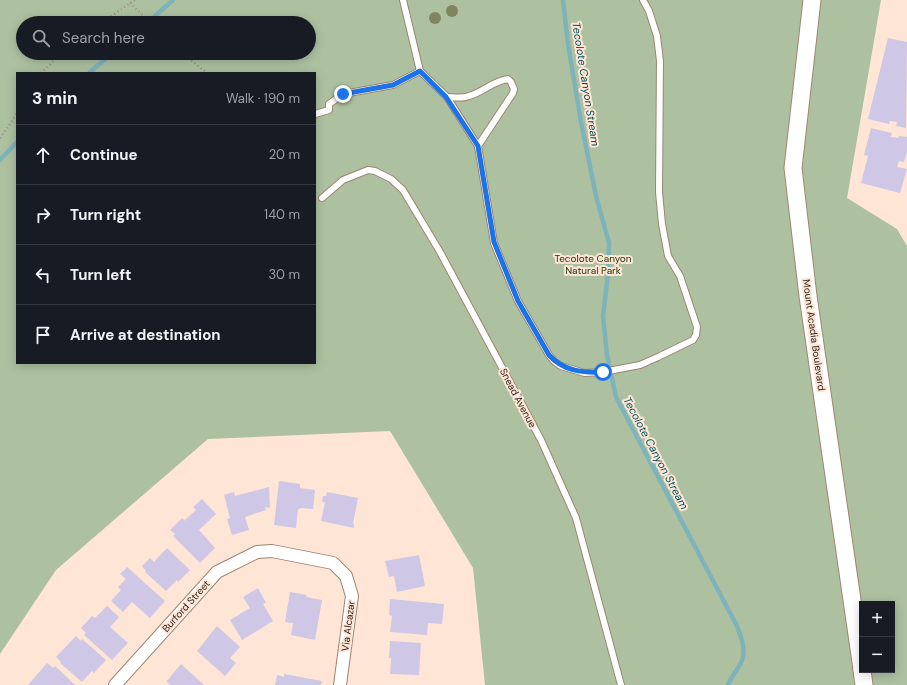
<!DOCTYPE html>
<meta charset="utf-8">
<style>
:root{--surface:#171b24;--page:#20242c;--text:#f1f3f6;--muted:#9ea1a6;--line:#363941}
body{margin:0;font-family:"DM Sans",sans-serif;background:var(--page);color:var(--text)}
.controls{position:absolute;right:12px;bottom:12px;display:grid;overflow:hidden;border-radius:0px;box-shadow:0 2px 10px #0003}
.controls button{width:36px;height:36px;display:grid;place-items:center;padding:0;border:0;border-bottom:1px solid var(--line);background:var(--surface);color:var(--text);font:20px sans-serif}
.stop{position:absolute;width:12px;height:12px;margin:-9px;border:3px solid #1a73e8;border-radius:50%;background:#fff}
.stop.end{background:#1a73e8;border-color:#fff;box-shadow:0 1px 4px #0008}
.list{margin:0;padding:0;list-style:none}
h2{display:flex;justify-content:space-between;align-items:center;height:52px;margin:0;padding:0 16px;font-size:17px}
h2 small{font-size:13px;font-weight:400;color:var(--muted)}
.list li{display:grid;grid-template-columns:26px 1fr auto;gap:12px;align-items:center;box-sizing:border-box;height:60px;padding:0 16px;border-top:1px solid var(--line)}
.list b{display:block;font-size:15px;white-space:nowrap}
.list em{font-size:13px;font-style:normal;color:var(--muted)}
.icon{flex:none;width:22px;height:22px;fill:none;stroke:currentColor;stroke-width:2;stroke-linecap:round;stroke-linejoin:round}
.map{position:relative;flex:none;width:907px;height:685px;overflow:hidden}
.search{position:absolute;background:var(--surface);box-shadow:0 2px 10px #0003;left:16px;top:16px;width:300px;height:44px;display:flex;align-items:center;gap:10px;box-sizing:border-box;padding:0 14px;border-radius:22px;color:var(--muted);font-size:15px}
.panel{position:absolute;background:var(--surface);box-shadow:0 2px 10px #0003;left:16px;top:72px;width:300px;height:292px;border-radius:0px}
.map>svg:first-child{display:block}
.green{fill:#adc1a1;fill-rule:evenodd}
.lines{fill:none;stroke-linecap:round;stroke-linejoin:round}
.stream{stroke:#7eb3bb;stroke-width:4.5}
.building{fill:#cfc7e6}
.lane-casing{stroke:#a08472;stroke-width:8}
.street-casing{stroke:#a08472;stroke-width:14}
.secondary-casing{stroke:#a08472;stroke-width:19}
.path{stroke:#9f8c81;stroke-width:2.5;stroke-dasharray:1 3;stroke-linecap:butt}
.lane{stroke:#fff;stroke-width:6}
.street{stroke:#fff;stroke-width:12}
.secondary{stroke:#fff;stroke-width:17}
.tree{fill:#808560}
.route{stroke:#1a73e8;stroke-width:5}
.labels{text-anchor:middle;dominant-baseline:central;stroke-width:4;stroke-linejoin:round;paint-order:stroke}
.park-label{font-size:10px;fill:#193600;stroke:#fee5d5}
.street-label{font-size:10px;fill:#271c16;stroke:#fee5d5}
.water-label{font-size:11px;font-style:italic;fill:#00525c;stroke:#fee5d5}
</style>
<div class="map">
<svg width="907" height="685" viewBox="0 0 907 685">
<rect width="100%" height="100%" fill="#fee5d5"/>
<!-- green -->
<path class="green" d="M 0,0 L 881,0 L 847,198 L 897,229 L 907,246 L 907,685 L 485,685 L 473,568 L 390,431 L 208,439 L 56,570 L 0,654 ZM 23,23 L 309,23 L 309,53 L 23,53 ZM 17,73 L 315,73 L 315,363 L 17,363 ZM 862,604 L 892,604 L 892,670 L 862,670 Z"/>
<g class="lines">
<!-- stream -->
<g class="stream">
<path d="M 563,0 L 568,44 L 581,122 L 596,196 L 609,243 L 608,274 L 603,316 L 607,355 L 616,397 L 737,626 C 741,637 747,651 741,663 C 737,670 731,677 728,685"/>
<polyline points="147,23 173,0"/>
<polyline points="89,73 112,53"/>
<polyline points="0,160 17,142"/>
</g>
</g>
<!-- building -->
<g class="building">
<polygon points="888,38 907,42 906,128 896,126 897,122 890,121 889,124 868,119"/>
<polygon points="871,128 892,133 891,137 898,138 899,136 907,137 907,152 904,162 899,161 897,167 907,169 900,193 861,183 868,156 864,155"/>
<polygon points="279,481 300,484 300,488 315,490 313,509 300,508 300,509 298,509 296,528 274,525"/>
<polygon points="269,487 270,508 265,507 266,510 245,517 249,530 232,535 227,519 230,518 224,495 234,492 235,496"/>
<polygon points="327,492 358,498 353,524 354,524 354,528 321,521 325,502 322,502 323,496 326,496"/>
<polygon points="202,499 216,514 199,530 215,548 200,563 173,536 175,534 170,530 182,518 187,522 185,520 196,510 193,507"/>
<polygon points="167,548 190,570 178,582 177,580 166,591 145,572 146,571 142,566 150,558 154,562"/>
<polygon points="419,555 425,586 397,592 394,576 389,577 385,561"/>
<polygon points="127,567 165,601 150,618 132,602 123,612 111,601 121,590 118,587 126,579 120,574"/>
<polygon points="258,588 266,603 263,604 273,621 242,640 230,620 250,608 243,597"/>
<polygon points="290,592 307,595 306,597 322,600 315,640 291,635 293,623 285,622"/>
<polygon points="390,599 444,604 442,624 428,623 427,635 390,632 392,616 389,615"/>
<polygon points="107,606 119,617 110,627 128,643 112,660 84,635 86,633 81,628 92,616 95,618"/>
<polygon points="217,626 240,647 230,658 236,663 225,676 197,651"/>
<polygon points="76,636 81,641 82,639 106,660 94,673 92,671 82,682 60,663 61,662 56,657"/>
<polygon points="390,641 421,643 419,675 390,674 391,658 389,658"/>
<polygon points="47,663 53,668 55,666 75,685 28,685"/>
<polygon points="181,664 204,685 170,685 167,682 167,681"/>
<polygon points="284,674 322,681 321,685 275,685 277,675 284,677"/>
</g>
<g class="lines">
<defs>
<g id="lane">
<polyline points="403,0 420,71"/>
<polyline points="447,97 478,146"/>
<path d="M 315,114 L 329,110 L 329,104 L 343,94 L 393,85 L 420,71 L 447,97 C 454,97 462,99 469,96 C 483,92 493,81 508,79 L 511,82 L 514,89 L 513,93 L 478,146 L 494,243 L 518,301 L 549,355 L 555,362 L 561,366 L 585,373 L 603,372 L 640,365 L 658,357 L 693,340 L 696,335 L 697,327 L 680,276 L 668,256 L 662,224 L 659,192 L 660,61 L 657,36 L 649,11 L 643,0"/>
<polyline points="322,198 343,180 368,170 375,171 391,179 403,190 440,252 541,440 576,518 621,685"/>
</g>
<polyline id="street" points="115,685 217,572 257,552 272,551 333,563 346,576 352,596 340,685"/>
<g id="secondary">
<polyline points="812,0 793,168 808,296 862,669"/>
<polyline points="862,670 864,685"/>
</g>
</defs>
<!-- lane casing -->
<use href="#lane" class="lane-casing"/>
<!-- street casing -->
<use href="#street" class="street-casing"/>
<!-- secondary casing -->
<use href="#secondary" class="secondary-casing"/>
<!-- path -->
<g class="path">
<polyline points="130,3 151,23"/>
<polyline points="101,23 135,0"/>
<polyline points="182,53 207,73"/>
<polyline points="41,73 62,53"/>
<polyline points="0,138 13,120 17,112"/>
</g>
<!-- lane -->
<use href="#lane" class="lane"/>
<!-- street -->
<use href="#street" class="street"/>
<!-- secondary -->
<use href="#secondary" class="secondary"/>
</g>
<!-- trees -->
<g class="tree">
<circle cx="452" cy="11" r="6"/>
<circle cx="435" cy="18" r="6"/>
</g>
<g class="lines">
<!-- route -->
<path class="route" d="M 343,94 L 393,85 L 420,71 L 446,97 L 478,146 L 494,242 L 518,301 L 549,355 C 563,371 583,373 603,372"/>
</g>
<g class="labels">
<!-- park labels -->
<g class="park-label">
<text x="593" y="258">Tecolote Canyon<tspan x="593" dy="12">Natural Park</tspan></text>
</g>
<!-- street labels -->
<g class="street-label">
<text transform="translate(814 335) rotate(82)">Mount Acadia Boulevard</text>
<text transform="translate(518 398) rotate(62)">Snead Avenue</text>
<text transform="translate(186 606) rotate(-48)">Burford Street</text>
<text transform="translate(348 626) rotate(-83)">Via Alcazar</text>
</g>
<!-- water labels -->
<g class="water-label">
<text transform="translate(586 84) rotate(81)">Tecolote Canyon Stream</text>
<text transform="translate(656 453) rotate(62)">Tecolote Canyon Stream</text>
</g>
</g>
</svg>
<div class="controls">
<button>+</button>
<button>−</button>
</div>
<div class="stop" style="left:603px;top:372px"></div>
<div class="stop end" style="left:343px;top:94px"></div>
<div class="search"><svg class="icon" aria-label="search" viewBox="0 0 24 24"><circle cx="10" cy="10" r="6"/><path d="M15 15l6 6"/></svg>Search here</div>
<section class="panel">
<h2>3 min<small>Walk · 190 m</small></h2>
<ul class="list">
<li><svg class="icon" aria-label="ahead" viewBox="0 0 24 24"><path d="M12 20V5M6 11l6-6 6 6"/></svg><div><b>Continue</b></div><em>20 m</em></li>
<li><svg class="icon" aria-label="right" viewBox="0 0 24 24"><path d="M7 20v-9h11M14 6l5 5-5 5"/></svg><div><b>Turn right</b></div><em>140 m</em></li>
<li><svg class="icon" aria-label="left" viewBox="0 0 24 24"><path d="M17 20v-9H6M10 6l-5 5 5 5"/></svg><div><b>Turn left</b></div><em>30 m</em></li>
<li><svg class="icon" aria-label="arrive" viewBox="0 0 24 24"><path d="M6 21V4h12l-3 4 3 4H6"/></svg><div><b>Arrive at destination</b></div></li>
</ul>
</section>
</div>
